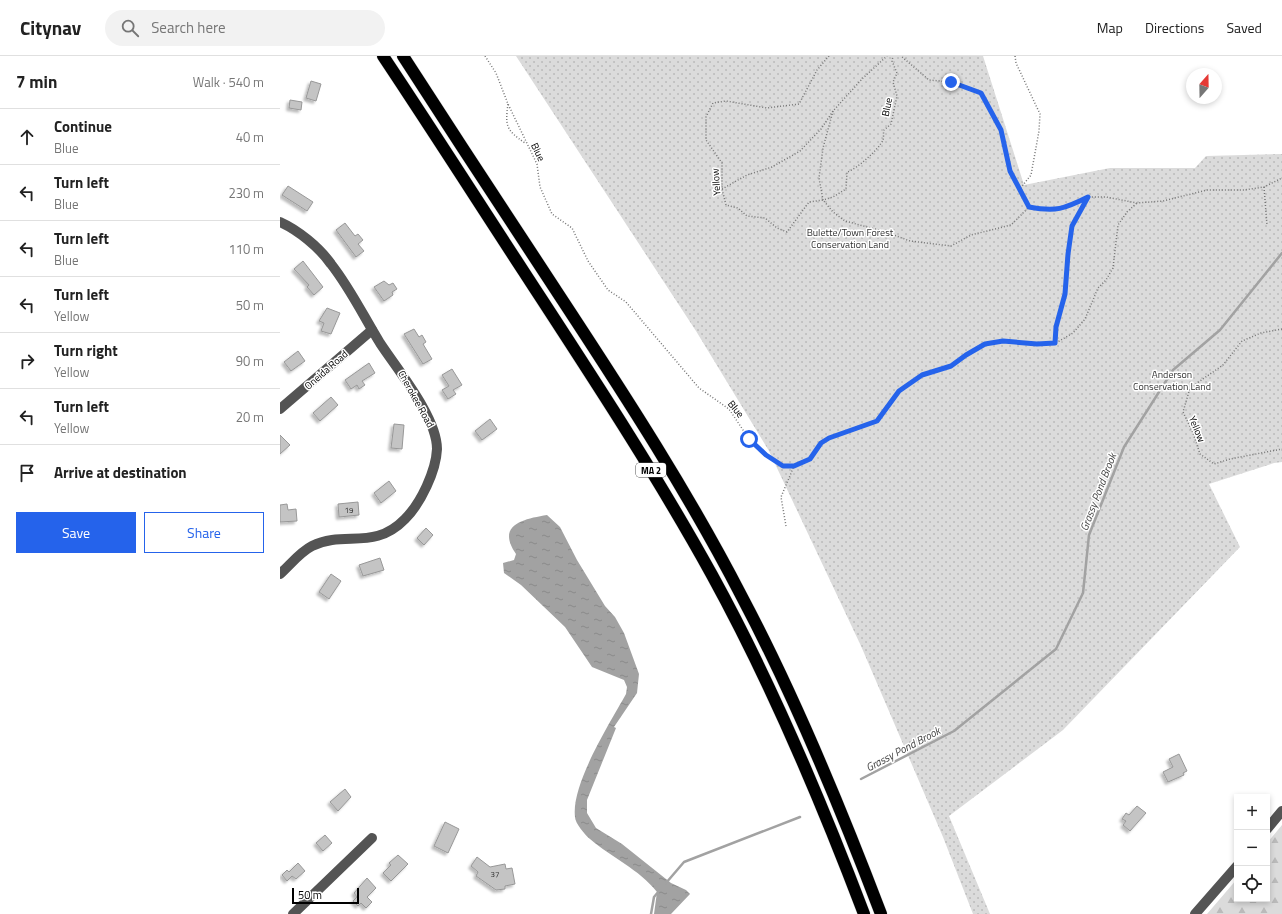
<!DOCTYPE html>
<meta charset="utf-8">
<style>
:root{--surface:#fff;--page:#f2f2f2;--text:#222;--muted:#767676;--line:#e0e0e0;--accent:#2563eb}
body{margin:0;font-family:"Titillium Web",sans-serif;background:var(--page);color:var(--text)}
.controls{position:absolute;right:12px;bottom:12px;display:grid;overflow:hidden;border-radius:0px;box-shadow:0 2px 6px #0003}
.controls button{width:36px;height:36px;display:grid;place-items:center;padding:0;border:0;border-bottom:1px solid var(--line);background:var(--surface);color:var(--text);font:20px sans-serif}
.compass{position:absolute;left:906px;top:12px;width:36px;height:36px;border-radius:50%;background:var(--surface);box-shadow:0 2px 6px #0003;rotate:20deg}
.scale{position:absolute;left:12px;bottom:10px;width:67px;box-sizing:border-box;padding-left:4px;border:2px solid #000;border-top:0;font-size:11px;line-height:14px;white-space:nowrap;color:#000;-webkit-text-stroke:3px #fff;paint-order:stroke}
.stop{position:absolute;width:12px;height:12px;margin:-9px;border:3px solid #2563eb;border-radius:50%;background:#fff}
.stop.end{background:#2563eb;border-color:#fff;box-shadow:0 1px 4px #0008}
.list{margin:0;padding:0;list-style:none}
h2{display:flex;justify-content:space-between;align-items:center;height:52px;margin:0;padding:0 16px;font-size:17px}
h2 small{font-size:13px;font-weight:400;color:var(--muted)}
.list li{display:grid;grid-template-columns:26px 1fr auto;gap:12px;align-items:center;box-sizing:border-box;height:56px;padding:0 16px;border-top:1px solid var(--line)}
.list b{display:block;font-size:15px;white-space:nowrap}
.list p{margin:0;font-size:13px;white-space:nowrap;color:var(--muted)}
.list em{font-size:13px;font-style:normal;color:var(--muted)}
.actions{display:flex;gap:8px;padding:12px 16px}
.actions a{flex:1;padding:9px 0;border:1px solid var(--accent);border-radius:0px;text-align:center;font-size:14px;color:var(--accent)}
.actions .main{background:var(--accent);color:#fff}
.icon{flex:none;width:22px;height:22px;fill:none;stroke:currentColor;stroke-width:2;stroke-linecap:round;stroke-linejoin:round}
.map{position:relative;flex:none;width:1002px;height:858px;overflow:hidden}
header{display:flex;align-items:center;gap:24px;box-sizing:border-box;height:56px;padding:0 20px;background:var(--surface);border-bottom:1px solid var(--line)}
header strong{font-size:19px}
nav{display:flex;gap:22px;margin-inline-start:auto;font-size:14px}
.search{width:280px;height:36px;background:var(--page);display:flex;align-items:center;gap:10px;box-sizing:border-box;padding:0 14px;border-radius:22px;color:var(--muted);font-size:15px}
main{display:flex}
aside{flex:1;background:var(--surface)}
.map>svg:first-child{display:block}
.grass{fill:url(#grass-dots)}
.forest{fill:url(#forest-firs)}
.water{fill:url(#water-ripples)}
.lines{fill:none;stroke-linecap:round;stroke-linejoin:round}
.stream{stroke:#a2a2a2;stroke-width:2.5}
.building{fill:#c4c4c4;stroke:#989898;filter:url(#shadow)}
.highway-casing{stroke:#dbdbdb;stroke-width:13}
.path{stroke:#767676;stroke-width:1.5;stroke-dasharray:1 2;stroke-linecap:butt}
.minor{stroke:#545454;stroke-width:10}
.highway{stroke:#000;stroke-width:12}
.route{stroke:#2563eb;stroke-width:5}
.labels{text-anchor:middle;dominant-baseline:central;stroke-width:3;stroke-linejoin:round;paint-order:stroke}
.number-label{font-size:8px;fill:#313131}
.shield{fill:#fff;stroke:#4c4c4c;stroke-width:1}
.shield-label{font-size:9px;font-weight:bold;fill:#000}
.street-label{font-size:10px;fill:#000;stroke:#fff}
.park-label{font-size:10px;fill:#323232;stroke:#fff}
.water-label{font-size:11px;font-style:italic;fill:#434343;stroke:#fff}
</style>
<header>
<strong>Citynav</strong>
<div class="search"><svg class="icon" aria-label="search" viewBox="0 0 24 24"><circle cx="10" cy="10" r="6"/><path d="M15 15l6 6"/></svg>Search here</div>
<nav><a>Map</a><a>Directions</a><a>Saved</a></nav>
</header>
<main>
<aside>
<h2>7 min<small>Walk · 540 m</small></h2>
<ul class="list">
<li><svg class="icon" aria-label="ahead" viewBox="0 0 24 24"><path d="M12 20V5M6 11l6-6 6 6"/></svg><div><b>Continue</b><p>Blue</p></div><em>40 m</em></li>
<li><svg class="icon" aria-label="left" viewBox="0 0 24 24"><path d="M17 20v-9H6M10 6l-5 5 5 5"/></svg><div><b>Turn left</b><p>Blue</p></div><em>230 m</em></li>
<li><svg class="icon" aria-label="left" viewBox="0 0 24 24"><path d="M17 20v-9H6M10 6l-5 5 5 5"/></svg><div><b>Turn left</b><p>Blue</p></div><em>110 m</em></li>
<li><svg class="icon" aria-label="left" viewBox="0 0 24 24"><path d="M17 20v-9H6M10 6l-5 5 5 5"/></svg><div><b>Turn left</b><p>Yellow</p></div><em>50 m</em></li>
<li><svg class="icon" aria-label="right" viewBox="0 0 24 24"><path d="M7 20v-9h11M14 6l5 5-5 5"/></svg><div><b>Turn right</b><p>Yellow</p></div><em>90 m</em></li>
<li><svg class="icon" aria-label="left" viewBox="0 0 24 24"><path d="M17 20v-9H6M10 6l-5 5 5 5"/></svg><div><b>Turn left</b><p>Yellow</p></div><em>20 m</em></li>
<li><svg class="icon" aria-label="arrive" viewBox="0 0 24 24"><path d="M6 21V4h12l-3 4 3 4H6"/></svg><div><b>Arrive at destination</b></div></li>
</ul>
<div class="actions"><a class="main">Save</a><a>Share</a></div>
</aside>
<div class="map">
<svg width="1002" height="858" viewBox="0 0 1002 858">
<defs>
<pattern id="grass-dots" width="8" height="8" patternUnits="userSpaceOnUse"><rect width="8" height="8" fill="#dbdbdb"/><path d="M2 2h.1M6 6h.1" fill="none" stroke="#bababa" stroke-width="1.8" stroke-linecap="round"/></pattern>
<pattern id="forest-firs" width="22" height="20" patternUnits="userSpaceOnUse"><rect width="22" height="20" fill="#dbdbdb"/><path d="M5 1l3.5 6h-7zM16 11l3.5 6h-7z" fill="#bababa"/></pattern>
<pattern id="water-ripples" width="26" height="14" patternUnits="userSpaceOnUse"><rect width="26" height="14" fill="#a2a2a2"/><path d="M2 4q2-2 4 0t4 0M15 11q2-2 4 0t4 0" fill="none" stroke="#8a8a8a"/></pattern>
<filter id="shadow"><feDropShadow dx="-2.5" dy="2.5" stdDeviation="1" flood-color="#0004"/></filter>
</defs>
<rect width="100%" height="100%" fill="#fff"/>
<!-- grass -->
<polygon class="grass" points="236,0 703,0 744,129 830,112 915,112 926,100 1002,98 1002,406 994,407 929,428 960,491 783,674 669,760 710,858 693,858 663,781 581,590 489,395 416,275"/>
<!-- forest -->
<polygon class="forest" points="1002,769 1002,858 927,858 957,823 957,843 987,843 987,787"/>
<!-- water -->
<path class="water" d="M 267,459 L 280,471 L 297,504 L 325,550 L 335,561 L 344,577 L 359,618 L 357,637 L 334,671 L 336,672 L 307,744 L 307,757 L 316,772 L 342,788 L 391,827 L 406,834 L 410,838 L 391,858 L 374,858 L 377,836 C 359,813 332,802 310,783 C 305,779 295,767 295,761 C 291,728 330,667 346,638 L 347,631 L 344,624 L 312,611 L 285,571 L 241,529 L 224,517 L 223,507 L 234,504 L 236,498 C 216,469 243,463 267,459 Z"/>
<g class="lines">
<!-- stream -->
<g class="stream">
<polyline points="581,723 674,675 776,593 803,537 809,479 844,391 893,314 940,274 1002,197"/>
<polyline points="386,827 404,806 520,761"/>
<polyline points="371,858 374,841 379,835"/>
</g>
</g>
<!-- building -->
<g class="building">
<polygon points="31,25 41,28 36,45 26,42"/>
<polygon points="10,44 22,46 21,54 9,52"/>
<polygon points="8,130 33,146 27,155 2,139"/>
<polygon points="65,167 75,180 78,178 83,184 78,188 84,195 76,201 56,174"/>
<polygon points="23,205 43,231 34,239 27,231 29,229 14,213"/>
<polygon points="104,225 109,229 113,227 117,233 112,236 113,239 104,245 94,231"/>
<polygon points="47,252 60,257 51,278 41,275 44,267 39,265"/>
<polygon points="134,273 139,281 142,279 146,286 143,288 152,303 143,308 124,278"/>
<polygon points="18,295 25,305 11,315 4,306"/>
<polygon points="89,307 95,317 82,325 85,329 79,333 77,329 71,333 65,324"/>
<polygon points="172,313 182,329 173,334 176,338 168,343 162,334 169,330 162,319"/>
<polygon points="51,341 58,349 40,365 33,357"/>
<polygon points="210,363 217,373 202,384 195,375"/>
<polygon points="114,368 124,369 122,393 111,392"/>
<polygon points="0,379 10,389 0,398"/>
<polygon points="109,425 116,435 101,447 94,437"/>
<polygon points="78,446 79,459 59,461 58,448"/>
<polygon points="7,448 8,454 16,453 17,465 0,466 0,449"/>
<polygon points="146,472 153,479 144,489 137,482"/>
<polygon points="100,502 104,514 83,520 79,509"/>
<polygon points="51,518 61,525 49,543 39,536"/>
<polygon points="899,698 907,715 903,717 904,719 888,726 883,716 893,711 889,703"/>
<polygon points="65,733 71,741 58,755 50,746"/>
<polygon points="857,750 866,757 850,775 843,769 846,765 842,763 846,757 849,759"/>
<polygon points="165,766 179,773 168,797 154,790"/>
<polygon points="45,779 52,787 43,795 36,787"/>
<polygon points="118,799 128,808 111,825 103,817 111,809 109,807"/>
<polygon points="197,801 210,811 225,808 226,813 232,812 235,828 225,830 225,833 216,834 196,820 198,816 191,810"/>
<polygon points="18,807 25,815 16,823 12,820 7,825 2,819 7,814 9,816"/>
<polygon points="87,822 96,832 87,841 92,846 86,852 81,847 78,850 73,845 77,841 74,837"/>
</g>
<g class="lines">
<defs>
<g id="highway">
<path d="M 103,0 C 151,72 197,144 244,216 C 309,316 374,414 432,519 C 492,628 540,742 584,858"/>
<path d="M 123,0 C 176,82 229,163 283,245 C 346,341 409,438 462,541 C 516,643 560,750 601,858"/>
</g>
</defs>
<!-- highway casing -->
<use href="#highway" class="highway-casing"/>
<!-- path -->
<g class="path">
<polyline points="205,0 216,17 228,48 257,108 260,131 272,158 292,172 308,205 328,234 346,246 419,332 449,353 469,383 486,399 503,410 514,410 530,403 541,387 549,382 597,365 619,335 642,319 671,310 685,299 705,288 723,285 757,288 775,287 776,271 785,238 788,198 792,170 808,141"/>
<polyline points="549,0 537,14 519,48 487,52 446,45 433,47 426,61 426,84 442,107 442,133 446,149 458,152 467,160 485,162 497,172 507,176 529,146 543,144 553,156 565,165 606,176 630,185 671,190 691,179 731,169 749,151 730,115 721,74 701,37 671,26 649,24 621,0"/>
<polyline points="735,0 736,7 760,58 759,75 751,119 739,134"/>
<path d="M 228,48 C 225,70 226,74 245,87"/>
<path d="M 553,55 L 543,92 L 539,122 L 543,144 L 553,141 L 566,133 L 567,116 C 576,114 600,92 603,84 C 604,81 603,77 604,74 L 611,68 L 617,40 L 613,26 L 617,17 L 612,5 L 613,0"/>
<polyline points="984,131 987,169"/>
<polyline points="442,133 467,119 492,111 520,95 541,73 553,55 583,22 607,0"/>
<polyline points="749,151 765,154 784,153 808,141 826,141 857,147 883,145 927,134 964,134 984,131 1002,122"/>
<polyline points="1002,273 981,277 962,285 943,309 910,332 903,356 913,377 920,398 934,408 950,403 1002,393"/>
<polyline points="776,287 793,277 805,263 818,232 826,224 833,212 838,169 847,156 857,147"/>
<polyline points="506,470 501,441 514,410"/>
</g>
<!-- minor -->
<g class="minor">
<path d="M 0,166 C 18,174 39,191 51,208 C 70,232 84,261 100,287 C 117,313 157,361 157,393 C 156,415 141,447 125,463 C 94,495 65,474 32,490 C 20,496 10,509 0,518"/>
<polyline points="0,353 92,274"/>
<polyline points="987,773 1002,755"/>
<polyline points="13,858 92,782"/>
<polyline points="915,858 957,810"/>
</g>
<!-- highway -->
<use href="#highway" class="highway"/>
</g>
<g class="lines">
<!-- route -->
<path class="route" d="M 469,383 L 486,399 L 503,410 L 514,410 L 530,403 L 541,387 L 549,382 L 597,365 L 619,335 L 642,319 L 671,310 L 686,299 L 705,288 L 723,285 L 757,288 L 775,287 L 776,271 L 785,238 L 788,198 L 792,170 L 808,141 C 784,153 776,156 749,151 L 730,115 L 721,74 L 701,37 L 671,26"/>
</g>
<g class="labels">
<!-- number labels -->
<g class="number-label">
<text x="69" y="454">19</text>
<text x="215" y="818">37</text>
</g>
<!-- shield labels -->
<rect class="shield" x="356" y="407" width="30" height="14" rx="3"/>
<g class="shield-label">
<text x="371" y="414">MA 2</text>
</g>
<!-- street labels -->
<g class="street-label">
<text transform="translate(607 51) rotate(-78)">Blue</text>
<text transform="translate(258 96) rotate(65)">Blue</text>
<text transform="translate(436 126) rotate(-94)">Yellow</text>
<text transform="translate(46 314) rotate(-41)">Oneida Road</text>
<text transform="translate(136 343) rotate(61)">Cherokee Road</text>
<text transform="translate(456 353) rotate(51)">Blue</text>
<text transform="translate(917 373) rotate(67)">Yellow</text>
</g>
<!-- park labels -->
<g class="park-label">
<text x="570" y="176">Bulette/Town Forest<tspan x="570" dy="12">Conservation Land</tspan></text>
<text x="892" y="318">Anderson<tspan x="892" dy="12">Conservation Land</tspan></text>
</g>
<!-- water labels -->
<g class="water-label">
<text transform="translate(818 436) rotate(-69)">Grassy Pond Brook</text>
<text transform="translate(623 693) rotate(-28)">Grassy Pond Brook</text>
</g>
</g>
</svg>
<div class="controls">
<button>+</button>
<button>−</button>
<button><svg class="icon" aria-label="locate" viewBox="0 0 24 24"><circle cx="12" cy="12" r="6"/><path d="M12 2v4M12 18v4M2 12h4M18 12h4"/></svg></button>
</div>
<svg class="compass" viewBox="-18 -18 36 36"><path d="M0-13l5 13h-10z" fill="#e53935"/><path d="M0 13l5-13h-10z" fill="#767676"/></svg>
<div class="scale">50 m</div>
<div class="stop" style="left:469px;top:383px"></div>
<div class="stop end" style="left:671px;top:26px"></div>
</div>
</main>
